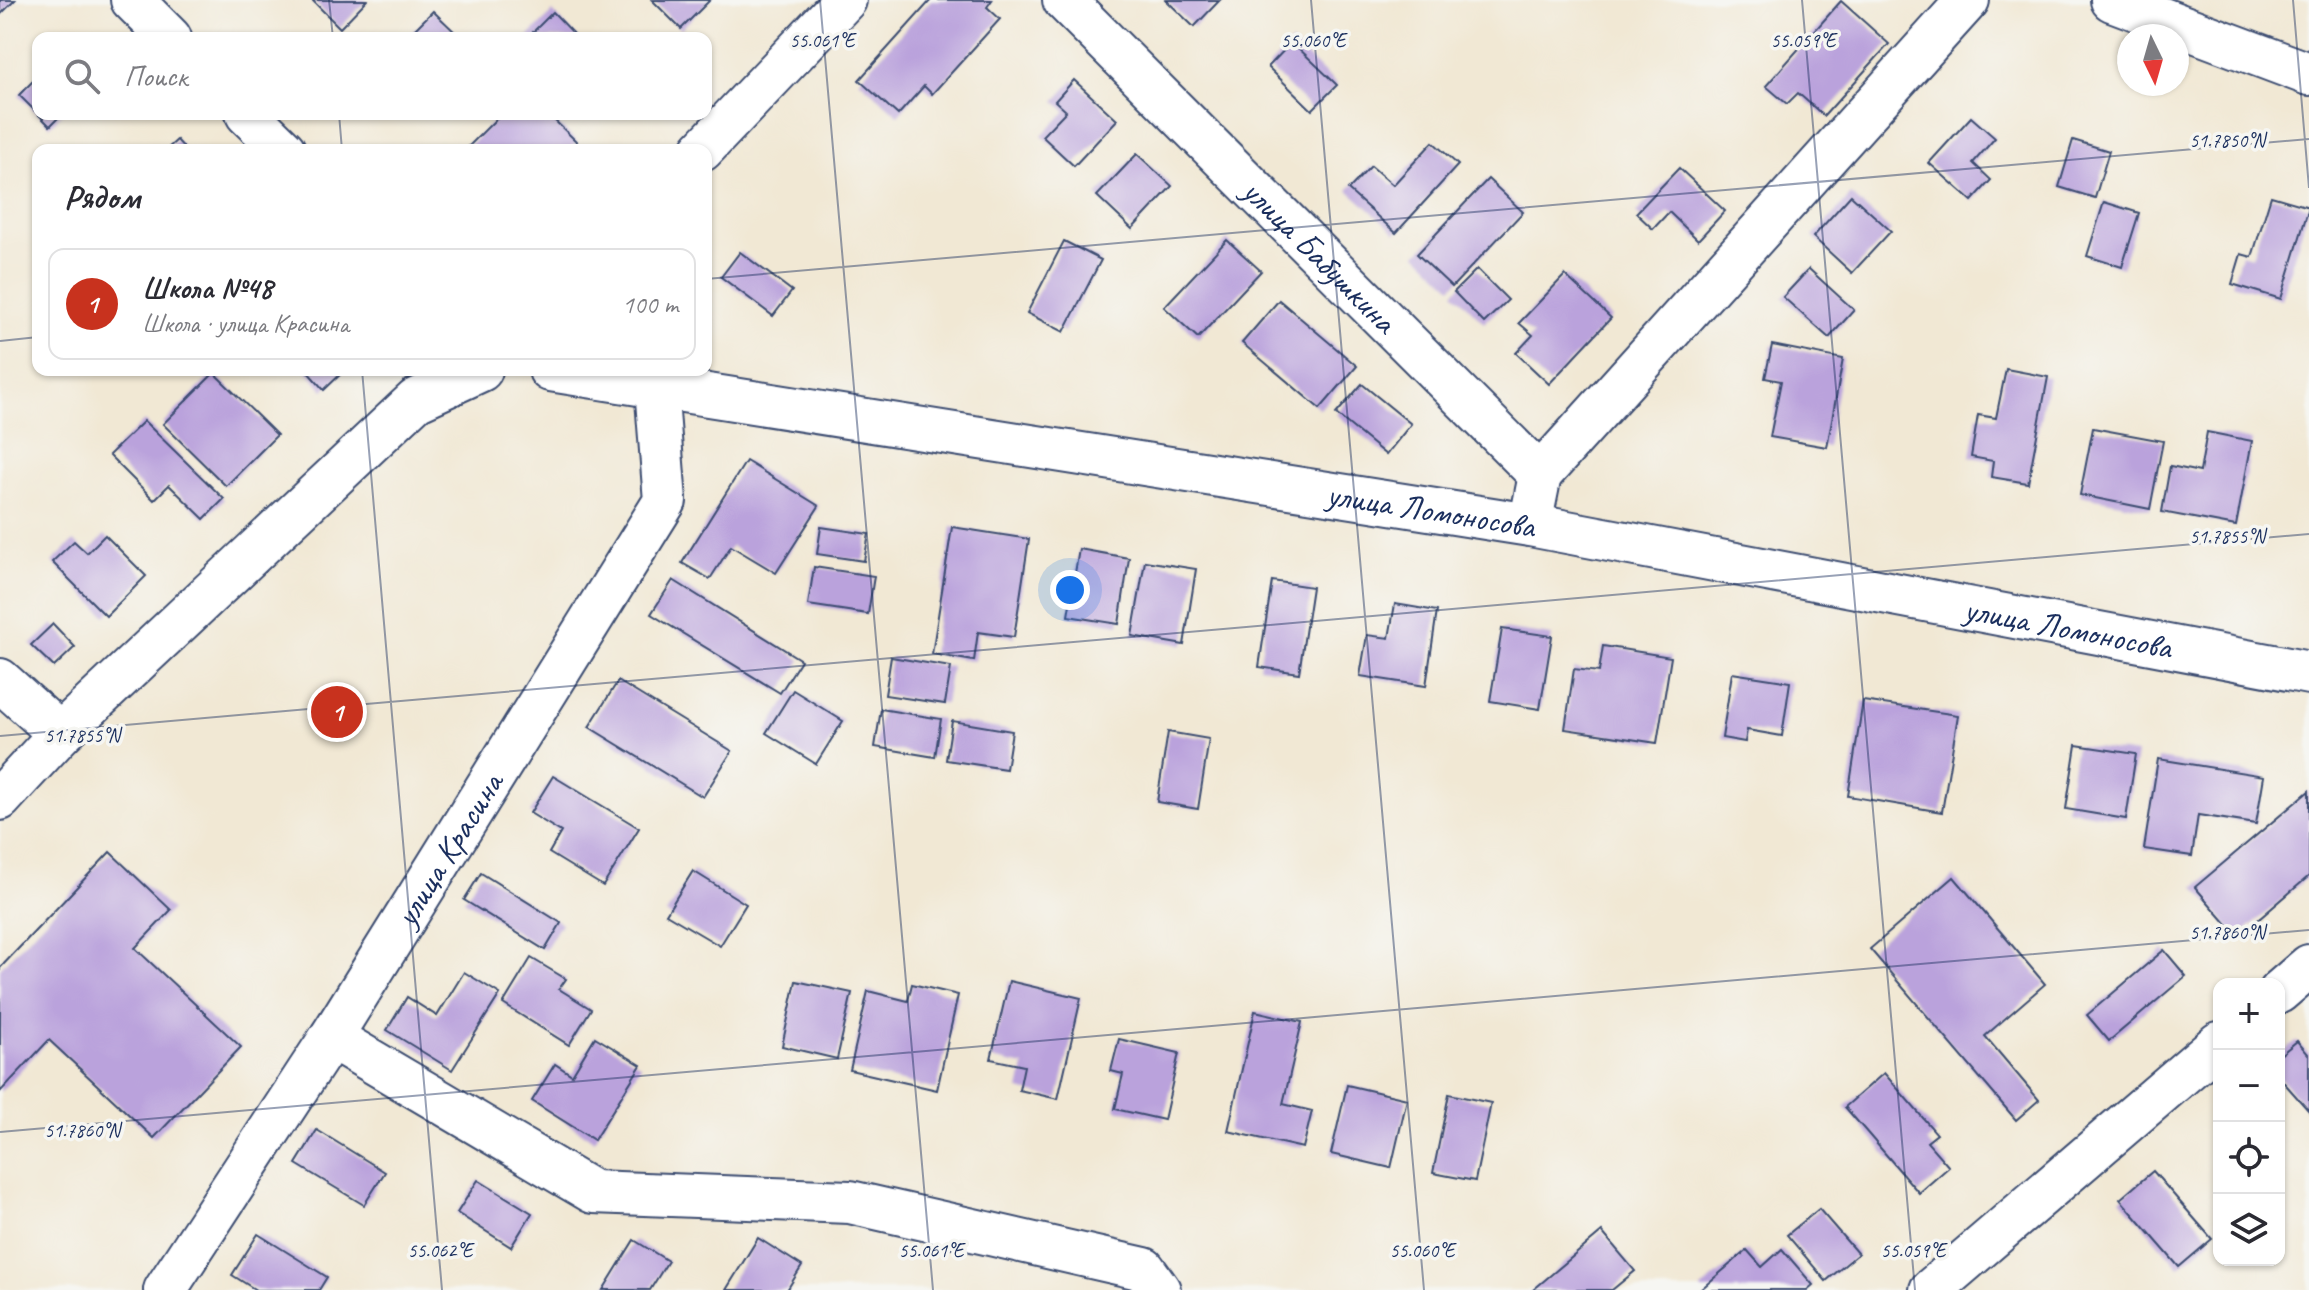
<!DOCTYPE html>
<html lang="ru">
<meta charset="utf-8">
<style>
:root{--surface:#fff;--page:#f2f2f3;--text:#2b2b33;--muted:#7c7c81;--line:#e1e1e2;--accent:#c8321e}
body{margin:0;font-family:Caveat,sans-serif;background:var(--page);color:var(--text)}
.controls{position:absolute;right:24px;bottom:24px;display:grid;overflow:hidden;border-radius:16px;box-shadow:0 2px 6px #0004}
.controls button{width:72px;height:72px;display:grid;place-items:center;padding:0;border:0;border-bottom:2px solid var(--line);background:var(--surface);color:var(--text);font:40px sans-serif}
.compass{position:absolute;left:2117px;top:24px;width:72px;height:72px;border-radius:50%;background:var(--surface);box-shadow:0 2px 6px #0004;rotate:175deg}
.you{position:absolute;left:1070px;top:590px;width:28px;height:28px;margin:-20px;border:6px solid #fff;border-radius:50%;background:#1a73e8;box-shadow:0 0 0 12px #1a73e833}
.badge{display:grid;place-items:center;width:52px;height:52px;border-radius:50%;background:var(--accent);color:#fff;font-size:26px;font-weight:700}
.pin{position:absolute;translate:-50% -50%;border:4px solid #fff;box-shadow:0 2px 8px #0006}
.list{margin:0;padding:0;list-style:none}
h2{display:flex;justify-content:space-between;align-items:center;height:104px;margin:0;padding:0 32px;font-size:34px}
h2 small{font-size:26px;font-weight:400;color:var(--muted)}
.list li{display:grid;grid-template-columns:52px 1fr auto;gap:24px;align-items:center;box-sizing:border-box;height:112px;margin:0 16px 16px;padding:0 16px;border:2px solid var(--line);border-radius:16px}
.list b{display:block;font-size:30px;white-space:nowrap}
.list p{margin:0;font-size:26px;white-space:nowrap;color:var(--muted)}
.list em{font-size:26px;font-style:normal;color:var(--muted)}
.icon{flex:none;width:44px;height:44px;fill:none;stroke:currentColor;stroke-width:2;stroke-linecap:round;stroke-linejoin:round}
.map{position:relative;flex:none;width:2309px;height:1290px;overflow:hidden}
.search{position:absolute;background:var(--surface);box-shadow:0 2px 6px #0004;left:32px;top:32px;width:680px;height:88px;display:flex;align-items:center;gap:20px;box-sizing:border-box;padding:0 28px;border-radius:16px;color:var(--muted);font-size:30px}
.panel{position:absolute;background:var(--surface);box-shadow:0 2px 6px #0004;left:32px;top:144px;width:680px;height:232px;border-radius:16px}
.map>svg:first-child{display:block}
.building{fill:#baa2dc}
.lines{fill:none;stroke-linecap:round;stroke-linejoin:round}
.minor-casing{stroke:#3b4b70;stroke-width:46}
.minor{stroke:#fff;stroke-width:42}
.ticks{fill:none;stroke:#1b2f5e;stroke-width:2;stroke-opacity:0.45}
.labels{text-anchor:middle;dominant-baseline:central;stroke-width:7;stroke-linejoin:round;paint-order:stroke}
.street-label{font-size:34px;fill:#1b2f5e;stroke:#f6f6f2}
.ticks-label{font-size:20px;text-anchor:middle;fill:#1b2f5e;stroke:#f6f6f2;stroke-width:7;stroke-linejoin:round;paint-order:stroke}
</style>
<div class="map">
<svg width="2309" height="1290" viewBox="0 0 2309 1290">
<rect width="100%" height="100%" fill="#f6f6f2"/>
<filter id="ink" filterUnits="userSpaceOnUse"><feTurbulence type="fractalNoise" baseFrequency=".0125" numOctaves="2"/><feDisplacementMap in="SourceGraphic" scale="16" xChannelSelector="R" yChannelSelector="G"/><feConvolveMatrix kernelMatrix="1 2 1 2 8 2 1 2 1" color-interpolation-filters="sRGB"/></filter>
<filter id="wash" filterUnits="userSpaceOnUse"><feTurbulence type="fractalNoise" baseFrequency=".006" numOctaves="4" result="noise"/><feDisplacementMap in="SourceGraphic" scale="32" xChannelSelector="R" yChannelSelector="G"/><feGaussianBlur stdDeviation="1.8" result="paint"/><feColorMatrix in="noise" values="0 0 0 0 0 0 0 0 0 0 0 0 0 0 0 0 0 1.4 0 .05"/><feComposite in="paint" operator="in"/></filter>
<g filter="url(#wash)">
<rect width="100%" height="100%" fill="#f1e8d4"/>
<g id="blocks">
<!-- building -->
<g class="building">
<polygon points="0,0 15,0 0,15"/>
<polygon points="312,0 367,0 340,28"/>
<polygon points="652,0 710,0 681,29"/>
<polygon points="931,0 992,0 987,7 1000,19 932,94 924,86 898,115 859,80"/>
<polygon points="1166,0 1220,0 1194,27"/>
<polygon points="1841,1 1889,44 1824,116 1798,93 1787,104 1766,86"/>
<polygon points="433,11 461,38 406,38"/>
<polygon points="553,12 578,38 527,38"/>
<polygon points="1292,42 1337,85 1312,110 1268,67"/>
<polygon points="38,76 38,114 62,114 50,126 19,95"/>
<polygon points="1074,80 1117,120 1074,166 1042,136 1066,111 1055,101"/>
<polygon points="501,114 548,114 577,142 569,150 465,150"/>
<polygon points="1971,117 1995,138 1973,163 1991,180 1972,201 1929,163"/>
<polygon points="177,140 186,150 166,150"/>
<polygon points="2073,140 2109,151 2095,198 2059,187"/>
<polygon points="1433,142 1458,165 1396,233 1348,190 1371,166 1393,185"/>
<polygon points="1137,154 1172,186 1132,229 1097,196"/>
<polygon points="1679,168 1725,211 1698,240 1669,212 1653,229 1636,213"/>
<polygon points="1488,179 1523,212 1452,287 1417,254"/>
<polygon points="1851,195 1891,231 1852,273 1813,237"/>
<polygon points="2271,196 2309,207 2281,299 2232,284 2241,254 2252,257"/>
<polygon points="2104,202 2139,213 2122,267 2087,256"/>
<polygon points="1227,240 1261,271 1198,338 1164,307"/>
<polygon points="1064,241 1101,260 1064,332 1027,313"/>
<polygon points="740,252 792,291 773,316 721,277"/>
<polygon points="1477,269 1508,300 1484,323 1454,292"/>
<polygon points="1809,269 1854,310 1829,338 1783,297"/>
<polygon points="1565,275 1611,318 1549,384 1516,353 1533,335 1519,323"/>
<polygon points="1279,300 1357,366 1320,409 1242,343"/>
<polygon points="1772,345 1843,359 1827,447 1770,437 1781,381 1765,378"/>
<polygon points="2006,369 2048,377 2028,483 1991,477 1993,461 1971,457 1978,415 1996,418"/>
<polygon points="306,370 345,370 324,390"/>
<polygon points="214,373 277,435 226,486 163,424"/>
<polygon points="1362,384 1411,424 1386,455 1336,414"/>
<polygon points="144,421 224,499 204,519 169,485 154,500 109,455"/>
<polygon points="2093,428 2163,441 2150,509 2080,495"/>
<polygon points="2207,432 2252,441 2236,526 2162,512 2170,466 2200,472"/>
<polygon points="746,461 819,506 776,573 731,546 710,579 682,563"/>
<polygon points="821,527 869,534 864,561 817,554"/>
<polygon points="952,527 1029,539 1014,637 978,632 974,661 932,654"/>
<polygon points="105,535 146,576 106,616 52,562 74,541 87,553"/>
<polygon points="1079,549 1129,558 1119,624 1068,616"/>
<polygon points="1145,561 1196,569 1184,645 1132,636"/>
<polygon points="814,567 874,576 868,614 808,605"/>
<polygon points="673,580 801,660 780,693 651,614"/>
<polygon points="1272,581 1312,587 1299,673 1259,667"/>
<polygon points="1395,604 1437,611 1426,686 1360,676 1367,635 1389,638"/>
<polygon points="53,624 75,647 54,667 31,645"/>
<polygon points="1502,629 1552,636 1540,709 1490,701"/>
<polygon points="1603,646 1671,657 1657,743 1565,729 1574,669 1599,672"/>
<polygon points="891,657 951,667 945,704 885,695"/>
<polygon points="1732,673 1790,682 1782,736 1747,730 1745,742 1722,738"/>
<polygon points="618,681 732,751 703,797 589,727"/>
<polygon points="793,690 843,721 816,764 766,733"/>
<polygon points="1863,701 1958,715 1942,812 1848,796"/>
<polygon points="881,709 941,719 935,757 875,747"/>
<polygon points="952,721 1012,731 1006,769 946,760"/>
<polygon points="1168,732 1209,739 1198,809 1157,802"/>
<polygon points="2076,745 2136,754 2126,819 2066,809"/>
<polygon points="2158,759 2264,776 2256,824 2198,815 2192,856 2144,849"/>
<polygon points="553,776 639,828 603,886 549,853 561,832 530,813"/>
<polygon points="2309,791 2309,876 2238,937 2195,887"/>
<polygon points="110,852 171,910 135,948 241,1047 154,1138 49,1040 0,1092 0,968"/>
<polygon points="693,871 746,904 720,946 666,914"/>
<polygon points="481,873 561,923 545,950 464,900"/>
<polygon points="1954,877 2045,984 1985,1036 2039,1100 2016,1120 1870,949"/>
<polygon points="2164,950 2186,976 2109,1041 2087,1015"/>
<polygon points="531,958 566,979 559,989 591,1009 569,1045 503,1004"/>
<polygon points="464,972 500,994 452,1070 387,1030 407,997 437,1016"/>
<polygon points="796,981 852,993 837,1059 782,1046"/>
<polygon points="1009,981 1081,998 1058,1099 1019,1090 1024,1066 991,1059"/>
<polygon points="912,984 958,995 937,1090 850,1070 868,991 908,1001"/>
<polygon points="1255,1011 1302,1022 1283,1104 1312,1111 1303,1148 1228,1131"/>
<polygon points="595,1037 641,1065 594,1140 532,1101 555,1064 572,1075"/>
<polygon points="1119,1039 1179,1053 1164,1120 1115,1109 1123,1074 1111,1071"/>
<polygon points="2297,1041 2309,1055 2309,1111 2279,1077 2279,1056"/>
<polygon points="1884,1073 1937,1134 1927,1142 1949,1167 1919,1193 1845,1107"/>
<polygon points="1347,1085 1407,1099 1391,1168 1331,1154"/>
<polygon points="1449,1094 1491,1103 1475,1181 1433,1173"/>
<polygon points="317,1130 385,1172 364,1205 296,1164"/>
<polygon points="2153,1171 2212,1239 2179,1267 2120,1199"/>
<polygon points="478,1180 532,1213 511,1247 457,1213"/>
<polygon points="1819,1209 1858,1254 1826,1281 1787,1235"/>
<polygon points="1602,1232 1635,1271 1612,1290 1533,1290"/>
<polygon points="258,1234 327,1277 319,1290 256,1290 232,1275"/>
<polygon points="758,1238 802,1266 787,1290 726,1290"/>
<polygon points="634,1240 668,1261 650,1290 603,1290"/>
<polygon points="1782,1249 1813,1285 1807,1290 1700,1290 1747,1250 1762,1267"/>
</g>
</g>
</g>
<g filter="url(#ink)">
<use href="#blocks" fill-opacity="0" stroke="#3b4b70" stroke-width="2"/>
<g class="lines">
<defs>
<g id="minor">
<polyline points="132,0 170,38"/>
<path id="s1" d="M 1064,0 L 1540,475 L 1530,525"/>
<polyline points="2112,0 2309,74"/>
<polyline points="247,114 284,150"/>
<polyline points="702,150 845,0"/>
<path id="s2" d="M 550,370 L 1530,525 L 2309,673"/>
<polyline points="1540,475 1968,0"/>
<polyline points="0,680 60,734"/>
<polyline points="0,799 60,734 416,400 481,370"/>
<polyline points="2279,992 2309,966"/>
<polyline points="331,1037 593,1192 850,1202 1144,1269 1159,1290"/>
<path id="s3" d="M 165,1290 L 331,1037 L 665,501 L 656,387"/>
<polyline points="1931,1290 2219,1043"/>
</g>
</defs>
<!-- minor casing -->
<use href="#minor" class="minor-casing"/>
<!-- minor -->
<use href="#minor" class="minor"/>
</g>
</g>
<!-- ticks -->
<path class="ticks" d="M 329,0 L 333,38M 820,0 L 933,1290M 1311,0 L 1424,1290M 1802,0 L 1915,1290M 2293,0 L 2309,188M 339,114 L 342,150M 706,279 L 2309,139M 0,341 L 38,337M 362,370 L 442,1290M 0,736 L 2309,534M 0,1132 L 2309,930"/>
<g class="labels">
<!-- street labels -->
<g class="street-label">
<text stroke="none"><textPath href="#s1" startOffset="362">улица Бабушкина</textPath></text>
<text stroke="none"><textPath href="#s2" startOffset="892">улица Ломоносова</textPath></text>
<text stroke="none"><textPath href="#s2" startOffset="1540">улица Ломоносова</textPath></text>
<text stroke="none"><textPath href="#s3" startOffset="524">улица Красина</textPath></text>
</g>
</g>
<g class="ticks-label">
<text x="822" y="47">55.061°E</text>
<text x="1313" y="47">55.060°E</text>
<text x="1803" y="47">55.059°E</text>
<text x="2227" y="147">51.7850°N</text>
<text x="2227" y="543">51.7855°N</text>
<text x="82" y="742">51.7855°N</text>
<text x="2227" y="939">51.7860°N</text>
<text x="82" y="1137">51.7860°N</text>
<text x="440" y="1257">55.062°E</text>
<text x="931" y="1257">55.061°E</text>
<text x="1422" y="1257">55.060°E</text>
<text x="1913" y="1257">55.059°E</text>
</g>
</svg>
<div class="controls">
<button>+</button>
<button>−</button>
<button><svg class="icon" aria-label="locate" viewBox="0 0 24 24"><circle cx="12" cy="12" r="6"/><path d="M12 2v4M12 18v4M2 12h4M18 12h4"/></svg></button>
<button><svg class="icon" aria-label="layers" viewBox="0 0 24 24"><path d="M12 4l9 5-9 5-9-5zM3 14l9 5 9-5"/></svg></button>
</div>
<svg class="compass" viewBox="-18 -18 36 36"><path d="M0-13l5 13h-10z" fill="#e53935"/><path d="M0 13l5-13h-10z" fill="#7c7c81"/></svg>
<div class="you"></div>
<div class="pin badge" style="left:337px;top:712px">1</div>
<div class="search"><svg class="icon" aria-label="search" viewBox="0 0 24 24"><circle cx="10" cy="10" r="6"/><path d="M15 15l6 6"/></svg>Поиск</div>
<section class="panel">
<h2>Рядом<small></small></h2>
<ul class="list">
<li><span class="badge">1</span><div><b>Школа №48</b><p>Школа · улица Красина</p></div><em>100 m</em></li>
</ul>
</section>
</div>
